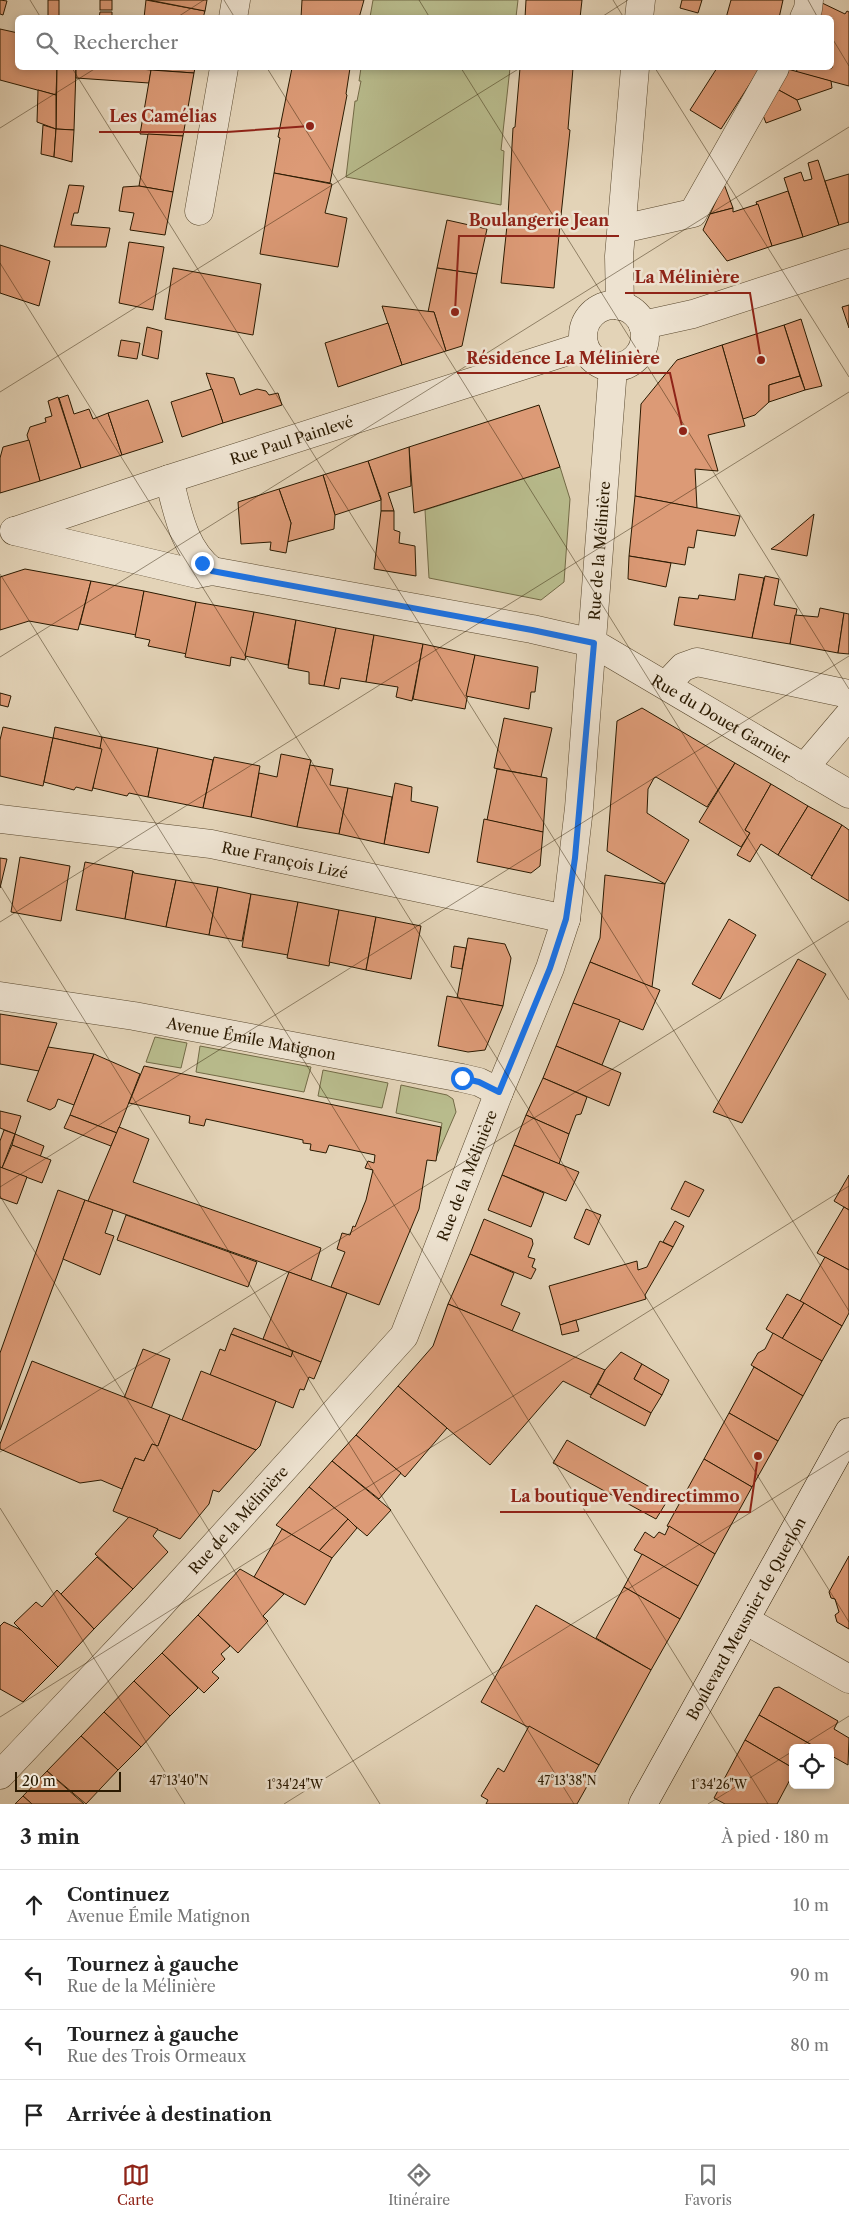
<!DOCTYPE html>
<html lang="fr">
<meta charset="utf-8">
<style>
:root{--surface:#fff;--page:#f6f6f6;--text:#222;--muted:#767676;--line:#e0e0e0;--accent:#8f2418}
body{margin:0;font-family:"Libre Caslon Text",serif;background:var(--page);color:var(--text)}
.controls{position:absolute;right:15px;bottom:15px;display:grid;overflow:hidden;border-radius:8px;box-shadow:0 2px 8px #0003}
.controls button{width:45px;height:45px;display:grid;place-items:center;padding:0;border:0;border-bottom:1px solid var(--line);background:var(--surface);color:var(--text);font:25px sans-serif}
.scale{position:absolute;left:15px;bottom:12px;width:106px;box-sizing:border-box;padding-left:5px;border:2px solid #2b1a01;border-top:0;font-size:14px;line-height:18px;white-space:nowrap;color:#2b1a01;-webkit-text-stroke:4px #ede2d0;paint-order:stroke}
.stop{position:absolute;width:15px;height:15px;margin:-11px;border:4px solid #1a73e8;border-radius:50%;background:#fff}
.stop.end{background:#1a73e8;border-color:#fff;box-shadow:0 1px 5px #0008}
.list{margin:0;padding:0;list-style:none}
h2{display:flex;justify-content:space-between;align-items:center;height:65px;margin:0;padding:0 20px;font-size:21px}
h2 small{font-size:16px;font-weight:400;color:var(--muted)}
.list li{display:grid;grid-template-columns:32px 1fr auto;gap:15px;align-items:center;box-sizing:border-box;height:70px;padding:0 20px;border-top:1px solid var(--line)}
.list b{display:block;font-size:19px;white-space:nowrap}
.list p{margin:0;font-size:16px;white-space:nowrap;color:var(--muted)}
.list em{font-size:16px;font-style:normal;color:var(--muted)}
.icon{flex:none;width:28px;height:28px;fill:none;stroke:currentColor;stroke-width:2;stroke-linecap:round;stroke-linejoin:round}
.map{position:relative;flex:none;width:849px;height:1804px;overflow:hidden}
.search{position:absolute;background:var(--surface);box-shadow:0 2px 8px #0003;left:15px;right:15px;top:15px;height:55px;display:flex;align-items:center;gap:12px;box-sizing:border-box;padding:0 18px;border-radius:8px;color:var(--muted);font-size:19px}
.sheet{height:345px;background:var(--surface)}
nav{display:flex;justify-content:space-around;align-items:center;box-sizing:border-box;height:70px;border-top:1px solid var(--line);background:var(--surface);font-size:14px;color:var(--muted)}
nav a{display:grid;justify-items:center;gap:2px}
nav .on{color:var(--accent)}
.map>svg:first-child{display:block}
.green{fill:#b8bb8c;stroke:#726a46}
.building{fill:#dc9a76;stroke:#2b1a01}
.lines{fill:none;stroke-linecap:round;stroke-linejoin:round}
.minor-casing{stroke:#59482e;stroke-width:29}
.secondary-casing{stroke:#2b1a01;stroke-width:29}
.minor{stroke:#ede2d0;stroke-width:28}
.secondary{stroke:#ede2d0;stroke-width:28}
.route{stroke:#1a73e8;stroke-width:6}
.ticks{fill:none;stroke:#2b1a01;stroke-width:1;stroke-opacity:0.45}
.labels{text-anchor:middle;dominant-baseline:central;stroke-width:5;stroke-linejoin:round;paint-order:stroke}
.street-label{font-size:15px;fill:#2b1a01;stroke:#ede2d0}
.ticks-label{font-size:12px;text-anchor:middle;fill:#2b1a01;stroke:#ede2d0;stroke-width:5;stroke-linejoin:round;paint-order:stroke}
.leader{fill:none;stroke:#8f2418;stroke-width:2}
.callout-dot{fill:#8f2418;stroke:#ede2d0;stroke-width:2}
.callout-label{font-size:16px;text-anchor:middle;font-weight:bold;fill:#8f2418;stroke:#ede2d0;stroke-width:5;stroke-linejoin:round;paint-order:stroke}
</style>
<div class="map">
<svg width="849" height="1804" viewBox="0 0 849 1804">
<rect width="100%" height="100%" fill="#e3d3b7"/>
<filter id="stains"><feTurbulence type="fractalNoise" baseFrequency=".004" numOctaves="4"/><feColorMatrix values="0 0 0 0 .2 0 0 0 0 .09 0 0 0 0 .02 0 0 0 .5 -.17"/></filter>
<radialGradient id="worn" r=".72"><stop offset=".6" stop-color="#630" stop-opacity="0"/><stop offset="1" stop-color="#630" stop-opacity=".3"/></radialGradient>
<!-- green -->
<g class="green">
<polygon points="373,0 518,0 516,17 370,17"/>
<polygon points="361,68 510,68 501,150 504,151 501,205 346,177 355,101 357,101 361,81 359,81"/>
<polygon points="560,467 570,499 564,582 541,600 429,578 425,510"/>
<polygon points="155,1037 187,1043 181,1068 146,1062"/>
<polygon points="200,1046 311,1067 304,1092 196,1072"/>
<polygon points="323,1070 388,1083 382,1108 318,1096"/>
<polygon points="401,1085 447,1095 453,1099 456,1112 436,1158 442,1123 396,1113"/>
</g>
<!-- building -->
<g class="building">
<polygon points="0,0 7,1 3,15 0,14"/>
<rect x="48" y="0" width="11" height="18"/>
<rect x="100" y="0" width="12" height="10"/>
<polygon points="146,0 205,11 203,18 144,18"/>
<polygon points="149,0 207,0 205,11"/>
<polygon points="302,0 364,0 359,18 301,18"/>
<polygon points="526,0 582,0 580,18 525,18"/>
<polygon points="682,0 702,0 698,13 680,8"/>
<polygon points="731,0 783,0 779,18 726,18"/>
<polygon points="820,2 845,14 847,11 849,12 849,86 796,72 798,68 832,68 832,18 814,18"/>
<polygon points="100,12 112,12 112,18 99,18"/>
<polygon points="0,29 18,33 18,68 57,68 56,95 0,80"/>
<polygon points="57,68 76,68 74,130 56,129"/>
<polygon points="76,68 131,68 151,70 149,83 76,78"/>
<polygon points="152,68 195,68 194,73 151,70"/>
<polygon points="292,68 350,68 346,94 347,95 330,183 274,173 280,138 278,137"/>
<polygon points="520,68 573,68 568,129 570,130 560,225 508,216 513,128 515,127"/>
<polygon points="717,68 760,68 721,129 690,110"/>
<polygon points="784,68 831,81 832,88 797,100 775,88"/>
<polygon points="151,70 194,73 183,136 140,134"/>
<polygon points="775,88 797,100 801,110 766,123 761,110"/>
<polygon points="38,90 56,95 56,129 37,122"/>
<polygon points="43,125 56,129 54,157 41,154"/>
<polygon points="56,129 74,130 72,162 54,157"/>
<polygon points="148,134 183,136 173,192 139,186"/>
<polygon points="818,160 839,225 803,237 784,178 801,172 804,181 812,179 808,163"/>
<polygon points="274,173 332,184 325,213 347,218 338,267 260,254"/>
<polygon points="849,174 849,222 839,225 825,181"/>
<polygon points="724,184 733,208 710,214"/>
<polygon points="69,185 84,186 78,213 74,213 71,225 110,228 106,247 54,247"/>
<polygon points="139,186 173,192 165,235 130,230 134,213 119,211 123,187"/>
<polygon points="788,191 803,237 772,246 756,202"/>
<polygon points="758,204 772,246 727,261 703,230 710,214 733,208 733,212"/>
<polygon points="508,216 560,225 554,288 501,283"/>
<polygon points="447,220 487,229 477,274 437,268"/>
<polygon points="129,242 164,247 153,310 119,303"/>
<polygon points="0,245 50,261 39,306 0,293"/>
<polygon points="173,268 261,284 253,335 165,319"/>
<polygon points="437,268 477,274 462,346 446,351 434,312 428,312"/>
<polygon points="849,305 849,328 842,307"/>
<polygon points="382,306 434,312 446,351 402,365"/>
<polygon points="801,319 822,386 805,390 784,325"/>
<polygon points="388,323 402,365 338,387 325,343"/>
<polygon points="784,325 800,376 769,385 769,402 755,415 743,419 722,345"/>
<polygon points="147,327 162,331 158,359 142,355"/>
<polygon points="121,340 140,343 137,359 118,356"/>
<polygon points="722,345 745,426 708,435 718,471 695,469 697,508 635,496 641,404 677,360"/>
<polygon points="206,373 234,378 240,395 257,389 266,391 269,395 278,393 282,405 223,423"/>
<polygon points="800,376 805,390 769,402 769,385"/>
<polygon points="212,389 223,423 182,437 171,402"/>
<polygon points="68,395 74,414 89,409 93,419 108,413 122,455 81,468 59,398"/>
<polygon points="58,397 81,468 40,481 27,435 30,427 46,422 45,418 52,416 48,401"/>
<polygon points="148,400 163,442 122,455 108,413"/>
<polygon points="539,405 560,467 414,513 409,447"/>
<polygon points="29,440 40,481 0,493 0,458 3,447"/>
<polygon points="409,447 411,486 388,493 394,511 381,511 381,498 368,461"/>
<polygon points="368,461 381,500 335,515 323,475"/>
<polygon points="323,475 335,515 334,529 287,542 291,523 279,489"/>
<polygon points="279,489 291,523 286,553 270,550 271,542 241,544 238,502"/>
<polygon points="635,496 740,516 735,536 697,530 694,548 688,547 685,565 629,556"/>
<polygon points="381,511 394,511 394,530 400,532 399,543 415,546 416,576 374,569"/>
<polygon points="814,514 807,556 771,549 781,542"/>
<polygon points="629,556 671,563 666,587 628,579"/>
<polygon points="25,569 91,581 78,630 29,621 0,630 0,577"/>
<polygon points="739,574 764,578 752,638 674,625 679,597 698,599 699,595 735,600"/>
<polygon points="765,576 779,579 774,605 797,609 790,644 752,638"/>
<polygon points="91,581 144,591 136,635 80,624"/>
<polygon points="144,591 196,602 187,654 148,646 150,640 135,637"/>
<polygon points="196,602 254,612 245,660 231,657 230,666 185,657"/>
<polygon points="820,608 844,613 838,653 790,644 795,615 818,617"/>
<polygon points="254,612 296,620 288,665 245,656"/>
<polygon points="844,613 849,614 849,654 838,653"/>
<polygon points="296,620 336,628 324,686 309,684 309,672 288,668"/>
<polygon points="336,628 374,635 366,682 341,678 339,689 324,686"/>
<polygon points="374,635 423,644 412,701 396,697 398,687 366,682"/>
<polygon points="423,644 475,655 465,709 413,699"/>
<polygon points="475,655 538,667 535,692 531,692 529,709 466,696"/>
<polygon points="0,693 11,696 8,707 0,705"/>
<polygon points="642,708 735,763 707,807 656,777 654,778 648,789 647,813 689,840 665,884 607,851 617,721"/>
<polygon points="504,718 552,728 541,777 494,768"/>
<polygon points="3,727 53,738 43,786 0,776 0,740"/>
<polygon points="55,727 102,737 102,749 53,738"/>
<polygon points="102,737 158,748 148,797 129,793 127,796 93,788"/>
<polygon points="53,738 102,749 92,791 76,787 74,790 44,782"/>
<polygon points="158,748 213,760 203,808 148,797"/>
<polygon points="281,754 311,760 297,827 251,817 259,773 277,777"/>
<polygon points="214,757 260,766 251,817 203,808"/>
<polygon points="735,763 771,784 745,830 750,833 741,847 699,822"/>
<polygon points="310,765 333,769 330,785 348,788 339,834 297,827"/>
<polygon points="497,769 547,778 543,832 487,820"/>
<polygon points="395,783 412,787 411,801 438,807 429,853 384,844"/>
<polygon points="771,784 808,806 778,855 761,844 750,862 737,855 750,833 745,830"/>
<polygon points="348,788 392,797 384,844 339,834"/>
<polygon points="808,806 842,825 812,876 778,855"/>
<polygon points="484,819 543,832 540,866 531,873 477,862"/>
<polygon points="842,825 849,830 849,901 811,878"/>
<polygon points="20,857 70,866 61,921 11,912"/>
<polygon points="0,858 7,859 0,888"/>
<polygon points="85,862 133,871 125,919 76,910"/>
<polygon points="133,871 134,873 176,880 166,927 125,919"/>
<polygon points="605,875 665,884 652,987 590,962 600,938"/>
<polygon points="176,880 218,887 209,935 166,927"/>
<polygon points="218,887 251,894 242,941 209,935"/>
<polygon points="251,894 298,902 288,955 242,947"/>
<polygon points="298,902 339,910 329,966 287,958"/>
<polygon points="339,910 376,917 366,970 329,962"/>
<polygon points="376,917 421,926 411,979 366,970"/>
<polygon points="729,919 756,935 720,999 692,984"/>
<polygon points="468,938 505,944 511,958 503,1006 457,998"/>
<polygon points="454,946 466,948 462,969 451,967"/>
<polygon points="798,959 826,974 742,1123 713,1112"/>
<polygon points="590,962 660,990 643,1030 573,1003"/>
<polygon points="447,996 503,1006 485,1050 468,1052 438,1046"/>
<polygon points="573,1003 620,1020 602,1065 556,1046"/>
<polygon points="0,1014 57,1023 39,1071 0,1064"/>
<polygon points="556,1046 621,1073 609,1106 543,1078"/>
<polygon points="48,1047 94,1054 74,1105 58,1099 55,1107 50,1110 27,1101"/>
<polygon points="94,1054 140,1074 117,1133 70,1115"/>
<polygon points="144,1066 441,1127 436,1161 427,1160 419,1209 379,1305 331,1287 345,1252 337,1249 342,1233 350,1235 353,1226 355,1227 366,1200 373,1170 365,1168 368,1161 374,1163 375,1155 329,1145 326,1153 310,1150 311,1144 303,1143 303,1140 206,1119 204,1126 189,1123 190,1116 129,1103"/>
<polygon points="543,1078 587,1097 581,1114 576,1115 569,1134 526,1115"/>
<polygon points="0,1111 21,1116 15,1134 0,1128"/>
<polygon points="70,1115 117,1133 111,1146 64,1128"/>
<polygon points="526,1115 569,1134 559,1164 514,1145"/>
<polygon points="119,1127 149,1139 133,1182 321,1248 311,1280 88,1201"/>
<polygon points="4,1130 15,1134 2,1168 0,1167 0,1141"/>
<polygon points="15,1134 44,1146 40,1157 12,1145"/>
<polygon points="12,1145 51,1160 42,1183 2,1168"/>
<polygon points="514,1145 579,1172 566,1201 502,1175"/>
<polygon points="0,1167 27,1177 17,1204 0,1198"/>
<polygon points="502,1175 544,1193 531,1227 488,1210"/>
<polygon points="849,1175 849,1210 834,1201"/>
<polygon points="685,1181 704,1190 689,1217 671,1209"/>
<polygon points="58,1190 85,1200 0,1430 0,1353"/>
<polygon points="85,1200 113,1210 105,1233 114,1236 100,1275 63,1259"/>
<polygon points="844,1207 849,1210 849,1270 817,1253"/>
<polygon points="586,1209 601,1215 589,1245 574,1238"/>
<polygon points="126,1215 257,1262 248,1287 117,1240"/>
<polygon points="484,1219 532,1239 533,1244 528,1257 535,1259 532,1267 536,1269 531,1279 470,1254"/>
<polygon points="675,1221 684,1226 673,1247 663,1242"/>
<polygon points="660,1241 673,1247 645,1295 646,1299 560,1325 549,1286 637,1261 638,1270 647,1267"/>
<polygon points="470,1254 514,1273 501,1305 520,1313 512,1331 448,1304"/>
<polygon points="825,1257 849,1270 849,1313 842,1326 800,1301"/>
<polygon points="289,1272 347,1293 321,1362 263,1339"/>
<polygon points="787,1294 804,1303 782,1339 766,1329"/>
<polygon points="804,1303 842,1326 822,1361 782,1339"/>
<polygon points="448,1304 568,1354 605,1370 591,1395 563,1381 490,1465 398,1386 433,1346"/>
<polygon points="576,1320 579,1331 562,1335 560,1325"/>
<polygon points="234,1328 293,1351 291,1357 231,1334"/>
<polygon points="773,1333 822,1361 803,1396 751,1365 758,1353 765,1349"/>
<polygon points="231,1334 291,1357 293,1351 321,1362 314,1379 309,1377 304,1390 300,1389 293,1408 210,1375 220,1349 225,1351"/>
<polygon points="143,1349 170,1359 151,1409 124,1398"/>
<polygon points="621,1352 642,1364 634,1379 662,1395 651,1413 598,1384 605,1370"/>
<polygon points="32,1361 170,1415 158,1446 152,1444 144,1461 135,1458 122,1489 101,1480 80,1483 0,1449 0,1444"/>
<polygon points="642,1364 669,1380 662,1395 634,1379"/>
<polygon points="754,1367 803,1396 778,1441 729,1413"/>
<polygon points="201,1371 276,1401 260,1446 256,1450 182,1420"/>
<polygon points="598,1384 651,1413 645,1426 590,1397"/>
<polygon points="398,1386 447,1428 405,1477 356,1435"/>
<polygon points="729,1413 778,1441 752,1487 704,1459"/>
<polygon points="170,1415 256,1450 219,1492 213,1490 209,1504 180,1539 113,1511 135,1458 144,1461 152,1444 158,1446"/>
<polygon points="356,1435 401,1473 379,1499 332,1461"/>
<polygon points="567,1440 669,1498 656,1519 553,1463"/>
<polygon points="704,1459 752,1487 715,1554 667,1526"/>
<polygon points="332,1461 391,1510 367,1536 309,1487"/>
<polygon points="309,1487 348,1519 319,1551 276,1525"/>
<polygon points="129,1517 158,1529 153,1536 168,1552 133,1589 95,1554"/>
<polygon points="348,1519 357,1528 332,1558 319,1551"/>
<polygon points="669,1526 715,1554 698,1586 634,1550 645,1532 654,1538 659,1532 665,1535"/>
<polygon points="282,1529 332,1558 305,1605 254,1577"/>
<polygon points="642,1554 698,1586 680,1619 624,1587"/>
<polygon points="849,1556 849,1629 837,1622 835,1615 839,1612 835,1599 831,1598 829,1592"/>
<polygon points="97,1557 133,1589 94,1629 61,1594"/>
<polygon points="240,1569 284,1594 263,1616 268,1621 238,1653 198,1615"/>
<polygon points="624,1587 680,1619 651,1670 596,1638"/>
<polygon points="57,1590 94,1629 58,1667 14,1623 36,1602 42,1607"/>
<polygon points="536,1605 651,1670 599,1765 481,1702"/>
<polygon points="198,1615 230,1646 221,1654 225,1659 212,1672 219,1678 204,1693 162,1653"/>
<polygon points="4,1622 21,1630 58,1667 23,1702 0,1689 0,1626"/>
<polygon points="162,1653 198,1688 170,1716 134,1681"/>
<polygon points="134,1681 170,1716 141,1747 104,1712"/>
<polygon points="779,1687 838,1721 834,1729 849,1738 848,1765 830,1755 830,1748 817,1748 759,1715 774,1688"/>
<polygon points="104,1712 141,1747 118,1770 81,1736"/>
<polygon points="759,1715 817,1748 793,1748 793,1768 745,1740"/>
<polygon points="529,1726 599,1765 577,1804 486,1804 488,1800 481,1796 498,1768 504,1772"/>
<polygon points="81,1736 118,1770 86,1804 47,1771"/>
<polygon points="745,1740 793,1768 793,1774 777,1804 725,1804 714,1798"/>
<polygon points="47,1771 84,1804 32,1804 23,1796"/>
<polygon points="23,1796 32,1804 15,1804"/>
</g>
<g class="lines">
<defs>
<g id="minor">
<polyline points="233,18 236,0"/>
<polyline points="639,18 641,0"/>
<polyline points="804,18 808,9 809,0"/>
<polyline points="199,211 224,68"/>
<polyline points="622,229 693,213 775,68"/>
<circle cx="614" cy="336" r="31"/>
<polyline points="620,306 619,256 635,68"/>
<polyline points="643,325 693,314 849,263"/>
<path d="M 169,479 C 178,513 183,548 212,571"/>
<path id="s1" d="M 14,531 L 197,574 L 212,571 L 532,629 L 593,643 L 849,794"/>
<path id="s2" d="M 15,531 L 169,479 L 584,346"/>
<polyline points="666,685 683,667 697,662 849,694"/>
<polyline points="804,768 849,715"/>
<path id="s3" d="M 0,819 L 211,844 L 566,919"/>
<path id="s4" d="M 0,996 L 134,1016 L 462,1078 L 479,1082 L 499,1092"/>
<polyline points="745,1620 849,1679"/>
<path id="s5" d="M 0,1775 L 156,1610 L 404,1336 L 499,1092 L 550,968 L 566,919 L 579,808 L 613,368"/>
</g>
<g id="secondary">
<path id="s6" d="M 643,1804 L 849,1432"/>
</g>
</defs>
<!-- minor casing -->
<use href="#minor" class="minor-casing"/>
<!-- secondary casing -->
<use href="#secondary" class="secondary-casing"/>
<!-- minor -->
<use href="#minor" class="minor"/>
<!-- secondary -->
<use href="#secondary" class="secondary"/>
</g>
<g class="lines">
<!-- route -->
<polyline class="route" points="202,563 212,571 532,630 594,643 575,858 566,919 550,968 499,1092 479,1082 462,1078"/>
</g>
<!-- ticks -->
<path class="ticks" d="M 30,0 L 41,18M 224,0 L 235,18M 419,0 L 430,18M 613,0 L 624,18M 808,0 L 818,18M 176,18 L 204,0M 600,18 L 628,0M 832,38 L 849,66M 72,68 L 849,1311M 267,68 L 849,1000M 461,68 L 849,689M 655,68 L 849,377M 0,128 L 96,68M 0,263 L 849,1622M 0,392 L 520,68M 0,574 L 768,1804M 0,657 L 849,127M 0,885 L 574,1804M 0,922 L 849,392M 0,1187 L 849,656M 0,1196 L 380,1804M 0,1452 L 849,921M 0,1508 L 185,1804M 0,1717 L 849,1186M 798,1748 L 849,1716M 284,1804 L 849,1451M 708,1804 L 793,1751"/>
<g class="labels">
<!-- street labels -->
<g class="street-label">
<text stroke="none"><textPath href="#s2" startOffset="291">Rue Paul Painlevé</textPath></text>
<text stroke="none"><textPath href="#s5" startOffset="1414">Rue de la Mélinière</textPath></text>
<text stroke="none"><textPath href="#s1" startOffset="740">Rue du Douet Garnier</textPath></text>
<text stroke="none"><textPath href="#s3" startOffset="288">Rue François Lizé</textPath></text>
<text stroke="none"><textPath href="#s4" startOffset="255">Avenue Émile Matignon</textPath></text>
<text stroke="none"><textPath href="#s5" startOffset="769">Rue de la Mélinière</textPath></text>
<text stroke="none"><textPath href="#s5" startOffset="349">Rue de la Mélinière</textPath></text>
<text stroke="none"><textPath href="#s6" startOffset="212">Boulevard Meusnier de Querlon</textPath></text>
</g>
</g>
<g class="ticks-label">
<text x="179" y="1785">47°13'40"N</text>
<text x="567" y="1785">47°13'38"N</text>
<text x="295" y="1789">1°34'24"W</text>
<text x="719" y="1789">1°34'26"W</text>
</g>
<!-- callouts -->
<path class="leader" d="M310 126L227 132H99M455 312L459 236H619M761 360L750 293H625M683 431L670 373H457M758 1456L750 1512H500"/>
<g class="callout-dot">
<circle cx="310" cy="126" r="5"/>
<circle cx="455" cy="312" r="5"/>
<circle cx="761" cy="360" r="5"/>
<circle cx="683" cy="431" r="5"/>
<circle cx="758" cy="1456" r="5"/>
</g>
<g class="callout-label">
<text x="163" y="122">Les Camélias</text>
<text x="539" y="226">Boulangerie Jean</text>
<text x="687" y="283">La Mélinière</text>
<text x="563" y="364">Résidence La Mélinière</text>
<text x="625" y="1502">La boutique Vendirectimmo</text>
</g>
<rect width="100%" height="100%" filter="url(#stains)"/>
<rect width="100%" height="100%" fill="url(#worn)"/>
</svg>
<div class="controls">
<button><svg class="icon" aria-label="locate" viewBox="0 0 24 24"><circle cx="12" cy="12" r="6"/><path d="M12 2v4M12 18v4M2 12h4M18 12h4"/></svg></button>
</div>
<div class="scale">20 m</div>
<div class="stop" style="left:462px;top:1078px"></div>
<div class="stop end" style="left:202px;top:563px"></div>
<div class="search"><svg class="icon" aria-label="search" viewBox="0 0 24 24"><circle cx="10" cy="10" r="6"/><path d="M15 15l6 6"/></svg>Rechercher</div>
</div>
<section class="sheet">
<h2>3 min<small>À pied · 180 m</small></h2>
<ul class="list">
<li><svg class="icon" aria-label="ahead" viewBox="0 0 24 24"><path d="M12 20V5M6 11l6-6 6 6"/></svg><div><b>Continuez</b><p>Avenue Émile Matignon</p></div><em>10 m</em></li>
<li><svg class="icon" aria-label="left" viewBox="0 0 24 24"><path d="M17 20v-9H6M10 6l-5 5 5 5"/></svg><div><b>Tournez à gauche</b><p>Rue de la Mélinière</p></div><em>90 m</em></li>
<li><svg class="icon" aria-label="left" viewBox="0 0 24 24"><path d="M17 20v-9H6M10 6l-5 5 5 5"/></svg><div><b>Tournez à gauche</b><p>Rue des Trois Ormeaux</p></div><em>80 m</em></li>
<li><svg class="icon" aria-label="arrive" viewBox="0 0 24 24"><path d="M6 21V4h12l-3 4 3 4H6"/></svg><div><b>Arrivée à destination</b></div></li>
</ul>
</section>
<nav>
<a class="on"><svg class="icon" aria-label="map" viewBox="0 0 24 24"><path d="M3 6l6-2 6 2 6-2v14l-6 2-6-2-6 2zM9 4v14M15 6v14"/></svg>Carte</a>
<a><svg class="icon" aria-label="directions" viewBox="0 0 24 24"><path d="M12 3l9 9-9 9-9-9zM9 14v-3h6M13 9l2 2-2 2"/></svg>Itinéraire</a>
<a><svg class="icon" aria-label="saved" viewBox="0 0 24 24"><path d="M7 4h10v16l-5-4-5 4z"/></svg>Favoris</a>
</nav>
